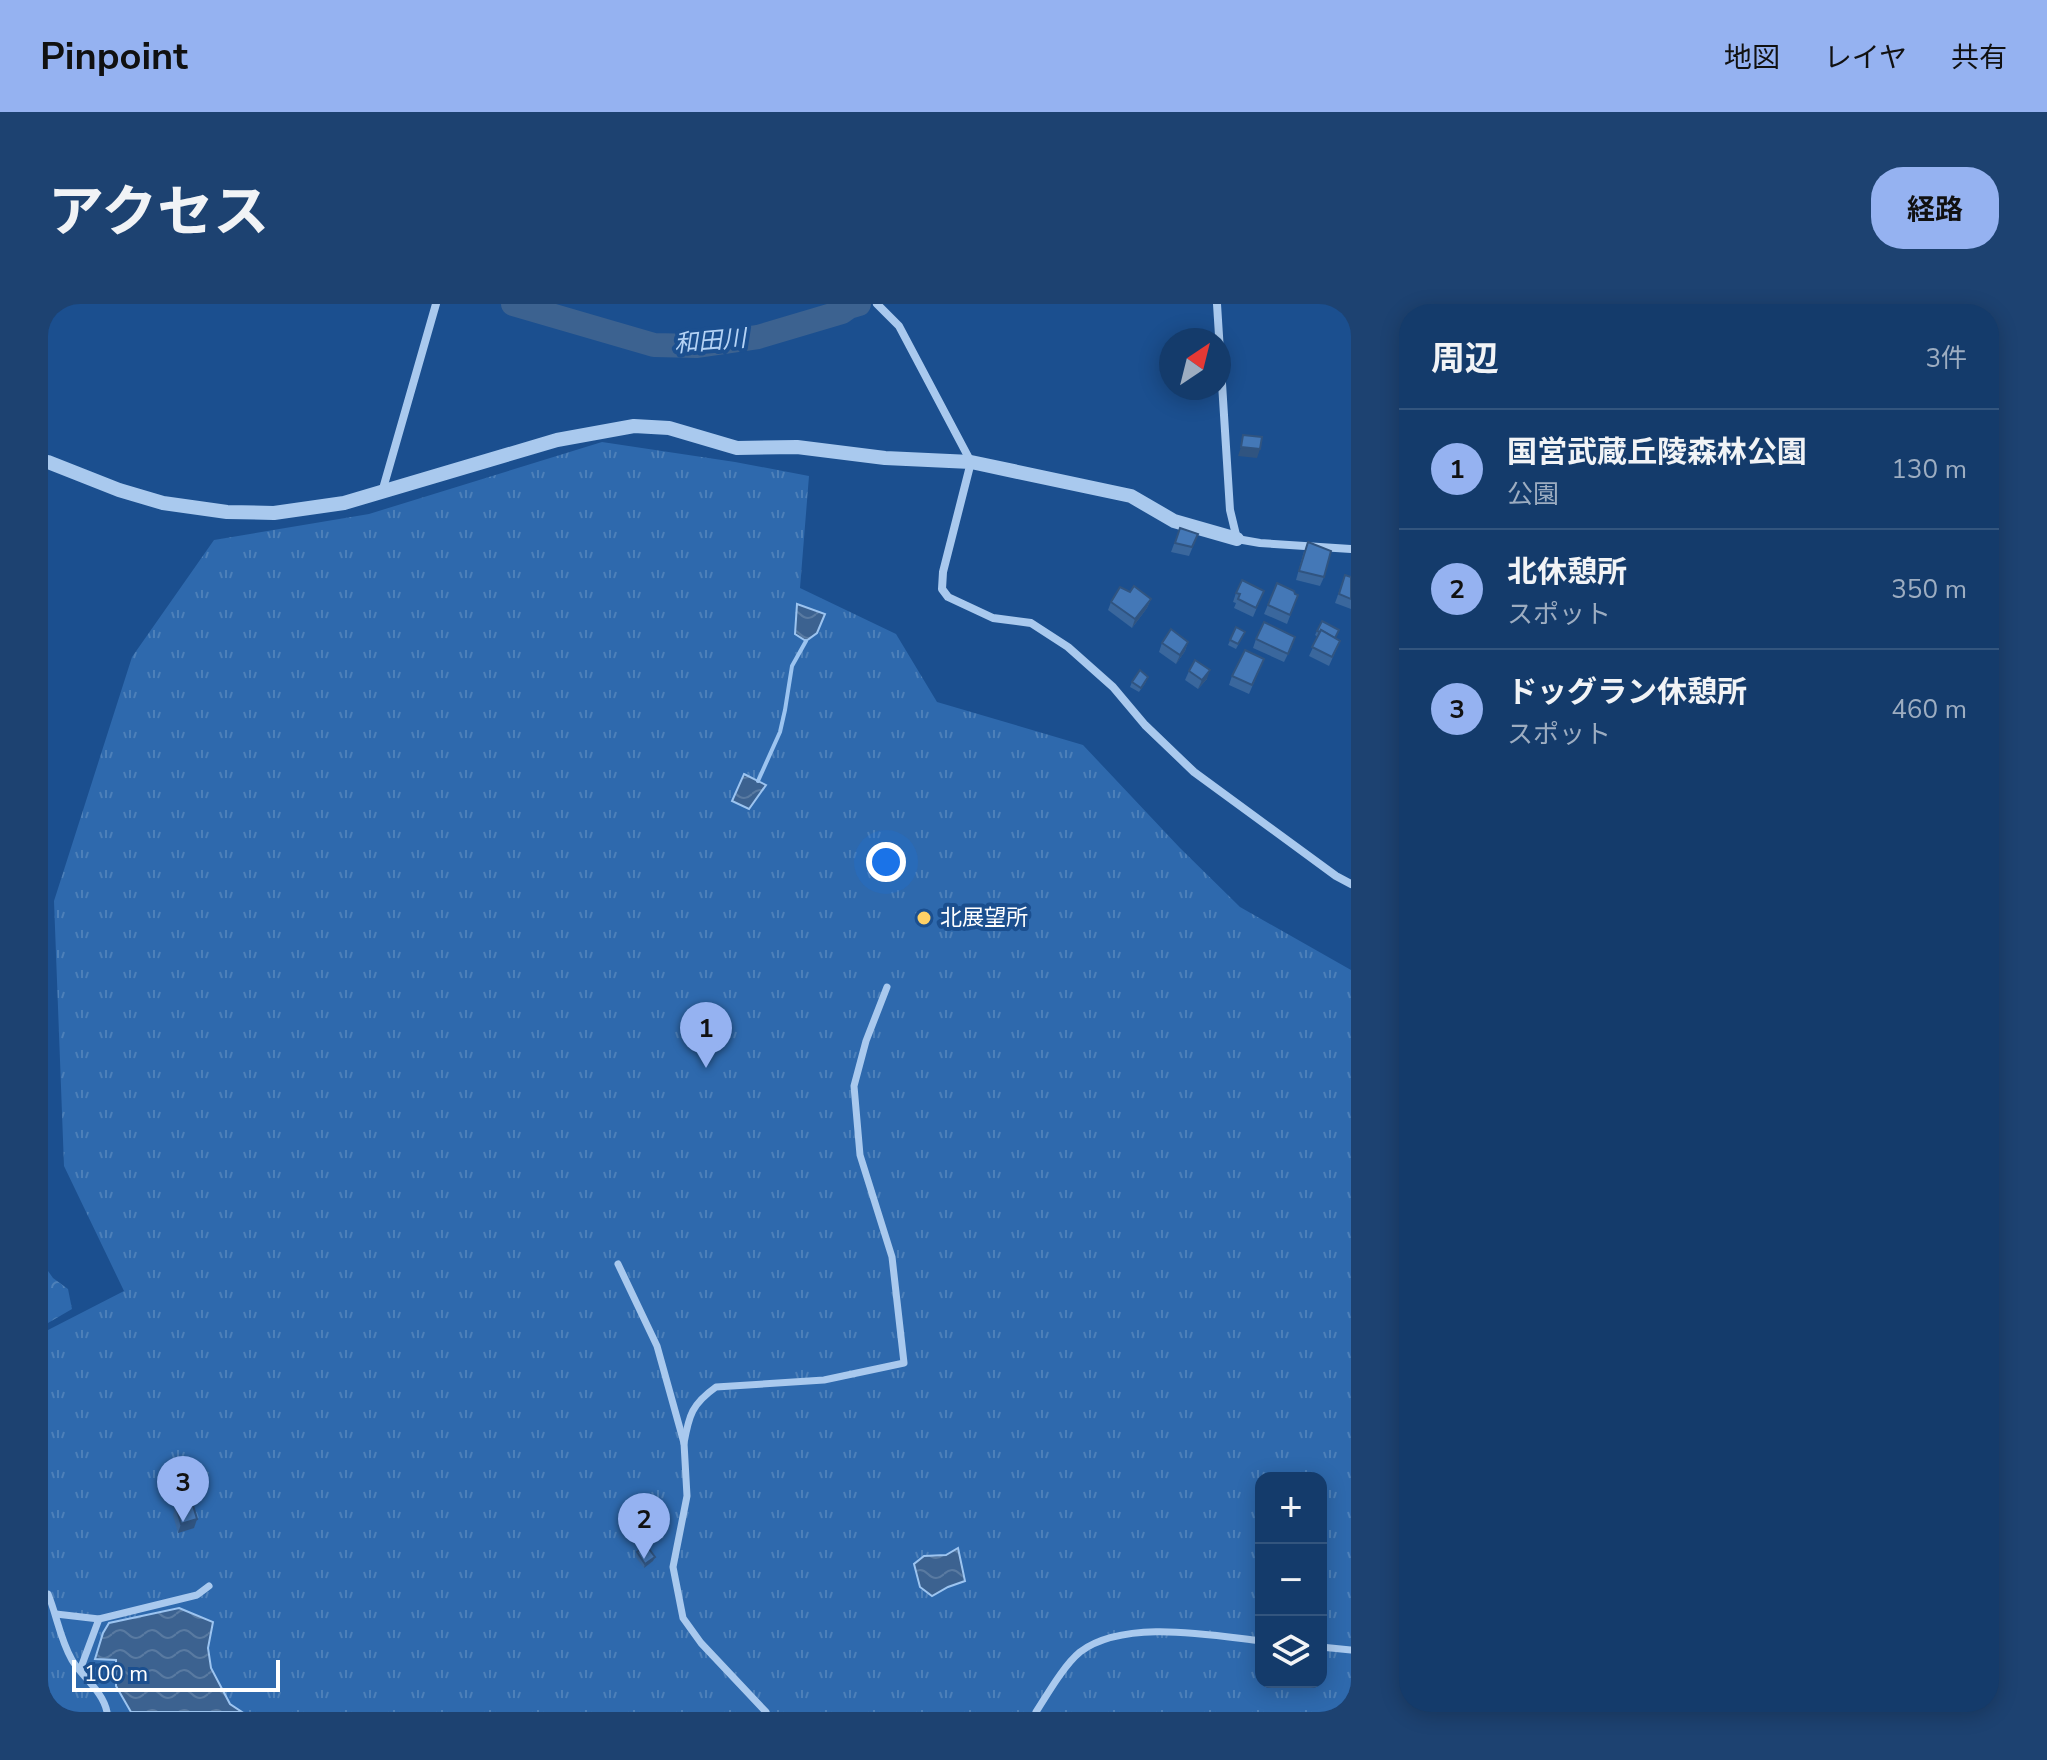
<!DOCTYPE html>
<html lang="ja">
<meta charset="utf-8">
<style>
:root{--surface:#143b6b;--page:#1d4271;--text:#f1f3f6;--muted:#9dadc1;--line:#33557e;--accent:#95b2f1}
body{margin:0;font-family:"Nunito Sans","Noto Sans JP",sans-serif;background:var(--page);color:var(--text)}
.controls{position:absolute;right:24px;bottom:24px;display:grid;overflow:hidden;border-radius:16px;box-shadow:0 4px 20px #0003}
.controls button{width:72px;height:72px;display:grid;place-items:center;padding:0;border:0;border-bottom:2px solid var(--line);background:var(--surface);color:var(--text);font:40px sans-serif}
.compass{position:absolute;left:1111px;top:24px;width:72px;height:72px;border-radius:50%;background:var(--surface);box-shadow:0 4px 20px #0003;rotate:35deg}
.scale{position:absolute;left:24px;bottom:20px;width:208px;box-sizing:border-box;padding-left:8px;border:4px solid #fff;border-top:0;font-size:22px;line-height:28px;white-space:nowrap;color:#fff;-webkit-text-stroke:6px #1b4f8f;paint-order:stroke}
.you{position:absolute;left:838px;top:558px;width:28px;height:28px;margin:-20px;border:6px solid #fff;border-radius:50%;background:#1a73e8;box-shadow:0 0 0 12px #1a73e833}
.badge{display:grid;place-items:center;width:52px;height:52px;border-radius:50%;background:var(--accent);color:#111;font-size:26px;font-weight:700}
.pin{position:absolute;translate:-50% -66px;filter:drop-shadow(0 2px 4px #0008)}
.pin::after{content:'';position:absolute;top:42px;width:28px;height:24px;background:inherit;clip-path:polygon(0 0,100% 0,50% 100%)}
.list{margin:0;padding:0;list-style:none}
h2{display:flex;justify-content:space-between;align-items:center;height:104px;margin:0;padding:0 32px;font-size:34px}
h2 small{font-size:26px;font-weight:400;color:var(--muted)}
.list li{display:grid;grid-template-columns:52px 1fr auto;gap:24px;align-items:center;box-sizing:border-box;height:120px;padding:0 32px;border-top:2px solid var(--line)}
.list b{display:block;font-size:30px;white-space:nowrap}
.list p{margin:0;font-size:26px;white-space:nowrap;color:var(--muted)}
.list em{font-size:26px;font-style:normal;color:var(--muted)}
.icon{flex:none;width:44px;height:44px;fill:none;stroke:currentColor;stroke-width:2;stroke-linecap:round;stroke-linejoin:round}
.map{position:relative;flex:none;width:1303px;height:1408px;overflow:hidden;border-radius:32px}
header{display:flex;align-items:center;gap:48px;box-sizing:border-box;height:112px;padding:0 40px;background:var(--accent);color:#111}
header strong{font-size:38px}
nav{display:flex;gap:44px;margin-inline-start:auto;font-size:28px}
.intro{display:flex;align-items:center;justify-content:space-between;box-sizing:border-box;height:192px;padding:0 48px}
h1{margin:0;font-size:56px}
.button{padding:20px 36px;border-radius:32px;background:var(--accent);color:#111;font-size:28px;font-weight:700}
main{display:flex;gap:48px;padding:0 48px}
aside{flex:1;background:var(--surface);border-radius:32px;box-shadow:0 4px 20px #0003}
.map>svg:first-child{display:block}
.forest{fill:url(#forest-crowns)}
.park{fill:url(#park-tufts);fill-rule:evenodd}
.water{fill:url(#water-waves);stroke:#9cc4f0;stroke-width:2}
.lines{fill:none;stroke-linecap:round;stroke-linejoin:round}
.stream{stroke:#9cc4f0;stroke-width:4}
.river{stroke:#3c6290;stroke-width:24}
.pedestrian{stroke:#a9c9ee;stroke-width:7}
.minor{stroke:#a9c9ee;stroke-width:8}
.tertiary{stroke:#a9c9ee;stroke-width:14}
.wall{fill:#3a679d}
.shaded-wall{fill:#305480}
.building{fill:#4478b7;stroke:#305480;stroke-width:2}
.poi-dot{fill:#ffd166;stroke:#1b4f8f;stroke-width:3}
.labels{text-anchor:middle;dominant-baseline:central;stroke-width:8;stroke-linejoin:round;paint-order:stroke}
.poi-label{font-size:22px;fill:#fff;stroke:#1b4f8f;text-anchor:start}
.water-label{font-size:24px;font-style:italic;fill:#b5d3f5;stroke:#1b4f8f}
</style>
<header>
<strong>Pinpoint</strong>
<nav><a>地図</a><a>レイヤ</a><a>共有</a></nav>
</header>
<div class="intro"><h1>アクセス</h1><a class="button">経路</a></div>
<main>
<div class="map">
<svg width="1303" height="1408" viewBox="0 0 1303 1408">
<defs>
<pattern id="forest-crowns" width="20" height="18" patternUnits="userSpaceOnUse" patternTransform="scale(2)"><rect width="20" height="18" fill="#2e69ad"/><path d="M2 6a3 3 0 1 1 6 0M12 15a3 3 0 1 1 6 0" fill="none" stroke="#4d80b9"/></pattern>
<pattern id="park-tufts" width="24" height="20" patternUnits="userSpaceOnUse" patternTransform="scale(2)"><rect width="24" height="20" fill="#2e69ad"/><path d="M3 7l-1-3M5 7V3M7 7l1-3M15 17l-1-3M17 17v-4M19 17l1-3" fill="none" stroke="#4d80b9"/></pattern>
<pattern id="water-waves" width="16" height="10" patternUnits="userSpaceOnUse" patternTransform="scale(2)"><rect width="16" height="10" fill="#3c6290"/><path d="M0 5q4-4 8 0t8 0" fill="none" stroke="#597aa1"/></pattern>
</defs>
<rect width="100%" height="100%" fill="#1b4f8f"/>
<!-- forest -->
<polygon class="forest" points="0,967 5,974 20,985 24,1005 0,1019"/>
<!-- park -->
<path class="park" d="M 554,138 L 687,158 L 761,172 L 752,284 L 848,330 L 889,398 L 1035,441 L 1132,544 L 1192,603 L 1303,666 L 1303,1408 L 0,1408 L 0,1026 L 76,987 L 16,862 L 6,597 L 84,353 L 166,236 L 321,210 ZM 1213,1174 L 1273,1174 L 1273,1378 L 1213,1378 Z"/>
<!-- water -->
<g class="water">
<polygon points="749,300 777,310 769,329 758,337 747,330"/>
<polygon points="696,470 718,481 701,505 684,497"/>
<polygon points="910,1244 917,1277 900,1283 884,1292 872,1283 866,1260 876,1252 898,1251"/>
<polygon points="131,1304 165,1318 160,1344 163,1364 182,1400 194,1408 83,1408 68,1382 68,1356 47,1355 55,1329 61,1319"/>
</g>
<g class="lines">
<!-- stream -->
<polyline class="stream" points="710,477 732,428 737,406 744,362 758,337"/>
<!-- river -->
<polyline class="river" points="465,0 606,41 648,42 710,33 794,8 801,3 811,0"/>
<!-- pedestrian -->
<g class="pedestrian">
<polyline points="570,960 609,1042 636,1139 639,1192 625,1263 635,1314 653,1339 718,1408"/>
<path d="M 636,1139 C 641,1111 644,1100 668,1083 L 776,1076 L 856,1059 L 844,953 L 812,851 L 806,782 L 818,737 L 839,683"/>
<path d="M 0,1290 C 9,1312 12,1335 24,1356 C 34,1373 55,1387 59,1408"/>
<polyline points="8,1310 51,1315 149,1291 161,1282"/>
<polyline points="1273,1343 1303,1346"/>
<polyline points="32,1366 51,1315"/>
<path d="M 988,1408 C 999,1391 1016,1361 1032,1348 C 1076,1315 1161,1331 1213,1337"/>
</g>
<!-- minor -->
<g class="minor">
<polyline points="829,0 851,22 923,158 895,268 894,285 900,293 945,314 983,319 1020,343 1065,383 1097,421 1146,468 1288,572 1303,580"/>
<polyline points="1169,0 1182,206 1189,235 1212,239 1303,245"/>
<polyline points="334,188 388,0"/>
</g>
<!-- tertiary -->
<polyline class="tertiary" points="0,158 71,186 115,199 179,208 226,209 296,199 509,136 586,122 621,124 689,144 749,143 837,154 923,158 1083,192 1126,217 1189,235"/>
</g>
<!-- wall -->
<g class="wall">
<polygon points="1132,224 1150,230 1141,252 1123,248"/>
<polygon points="1256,247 1276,273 1272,282 1248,276"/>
<polygon points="1297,271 1303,273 1303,305 1287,299"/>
<polygon points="1229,279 1247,290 1250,291 1239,320 1216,310"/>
<polygon points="1216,287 1205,313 1186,304 1188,299 1185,298 1188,289"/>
<polygon points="1082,288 1103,295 1099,304 1084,324 1060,306 1063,298"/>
<polygon points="1188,323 1197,328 1188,345 1180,341"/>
<polygon points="1269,327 1292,337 1281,362 1261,352 1270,333 1267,331"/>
<polygon points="1208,335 1244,342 1236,358 1205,344"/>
<polygon points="1140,338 1137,347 1128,360 1111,348 1114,339"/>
<polygon points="1216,355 1201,390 1181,381 1184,372"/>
<polygon points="1141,367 1159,375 1150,385 1137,376"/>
<polygon points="1084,378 1098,378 1091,388 1082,383"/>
<polygon points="128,1202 149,1215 146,1224 130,1229 125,1211"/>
<polygon points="589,1248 607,1253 605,1257 596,1264 587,1252"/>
</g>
<!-- shaded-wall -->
<g class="shaded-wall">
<polygon points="1193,143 1212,145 1209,154 1190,152"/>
<polygon points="1103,295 1099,304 1084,324 1087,315"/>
<polygon points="1140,338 1137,347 1128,360 1132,351"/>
<polygon points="1162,366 1159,375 1150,385 1154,376"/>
<polygon points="149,1215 146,1224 130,1229 133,1220"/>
<polygon points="607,1253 605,1257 596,1264 597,1260"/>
</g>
<!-- building -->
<g class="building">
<polygon points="1195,131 1214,133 1212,145 1193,143"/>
<polygon points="1132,224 1150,230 1144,243 1127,239"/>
<polygon points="1260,238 1283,247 1276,273 1251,267"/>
<polygon points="1297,271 1303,273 1303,295 1291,290"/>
<polygon points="1194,276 1216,287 1208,304 1190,295 1192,290 1188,289"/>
<polygon points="1229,279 1246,287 1247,290 1250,291 1242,311 1220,301"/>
<polygon points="1086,282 1103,295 1087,315 1063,298 1072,283 1082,288"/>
<polygon points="1274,317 1291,326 1287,334 1273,326 1272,328 1269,327"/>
<polygon points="1216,318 1247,333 1240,350 1208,335"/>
<polygon points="1188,323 1197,328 1190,340 1182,336"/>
<polygon points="1123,325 1140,338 1132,351 1114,339"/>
<polygon points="1273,326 1292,337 1284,353 1264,343"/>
<polygon points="1197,346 1216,355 1204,381 1184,372"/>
<polygon points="1147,356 1162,366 1154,376 1141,367"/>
<polygon points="1092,366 1100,373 1093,384 1084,378"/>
<polygon points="144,1198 149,1215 133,1220 128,1202"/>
<polygon points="598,1241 607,1253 597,1260 589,1248"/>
</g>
<!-- markers -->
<circle class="poi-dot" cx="876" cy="614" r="8"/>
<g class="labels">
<!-- poi labels -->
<g class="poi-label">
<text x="892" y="614">北展望所</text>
</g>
<!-- water labels -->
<g class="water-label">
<text transform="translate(662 37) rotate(-5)">和田川</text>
</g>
</g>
</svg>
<div class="controls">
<button>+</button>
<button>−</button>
<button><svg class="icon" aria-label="layers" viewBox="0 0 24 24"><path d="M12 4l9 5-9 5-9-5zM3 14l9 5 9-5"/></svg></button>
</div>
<svg class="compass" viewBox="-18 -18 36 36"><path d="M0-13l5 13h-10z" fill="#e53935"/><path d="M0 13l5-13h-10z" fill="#9dadc1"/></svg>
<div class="scale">100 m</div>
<div class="you"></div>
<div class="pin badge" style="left:658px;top:764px">1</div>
<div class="pin badge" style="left:596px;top:1255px">2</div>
<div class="pin badge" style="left:135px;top:1218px">3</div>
</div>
<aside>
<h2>周辺<small>3件</small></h2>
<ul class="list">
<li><span class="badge">1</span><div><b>国営武蔵丘陵森林公園</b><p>公園</p></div><em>130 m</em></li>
<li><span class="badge">2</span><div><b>北休憩所</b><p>スポット</p></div><em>350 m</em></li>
<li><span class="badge">3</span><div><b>ドッグラン休憩所</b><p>スポット</p></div><em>460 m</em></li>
</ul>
</aside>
</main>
